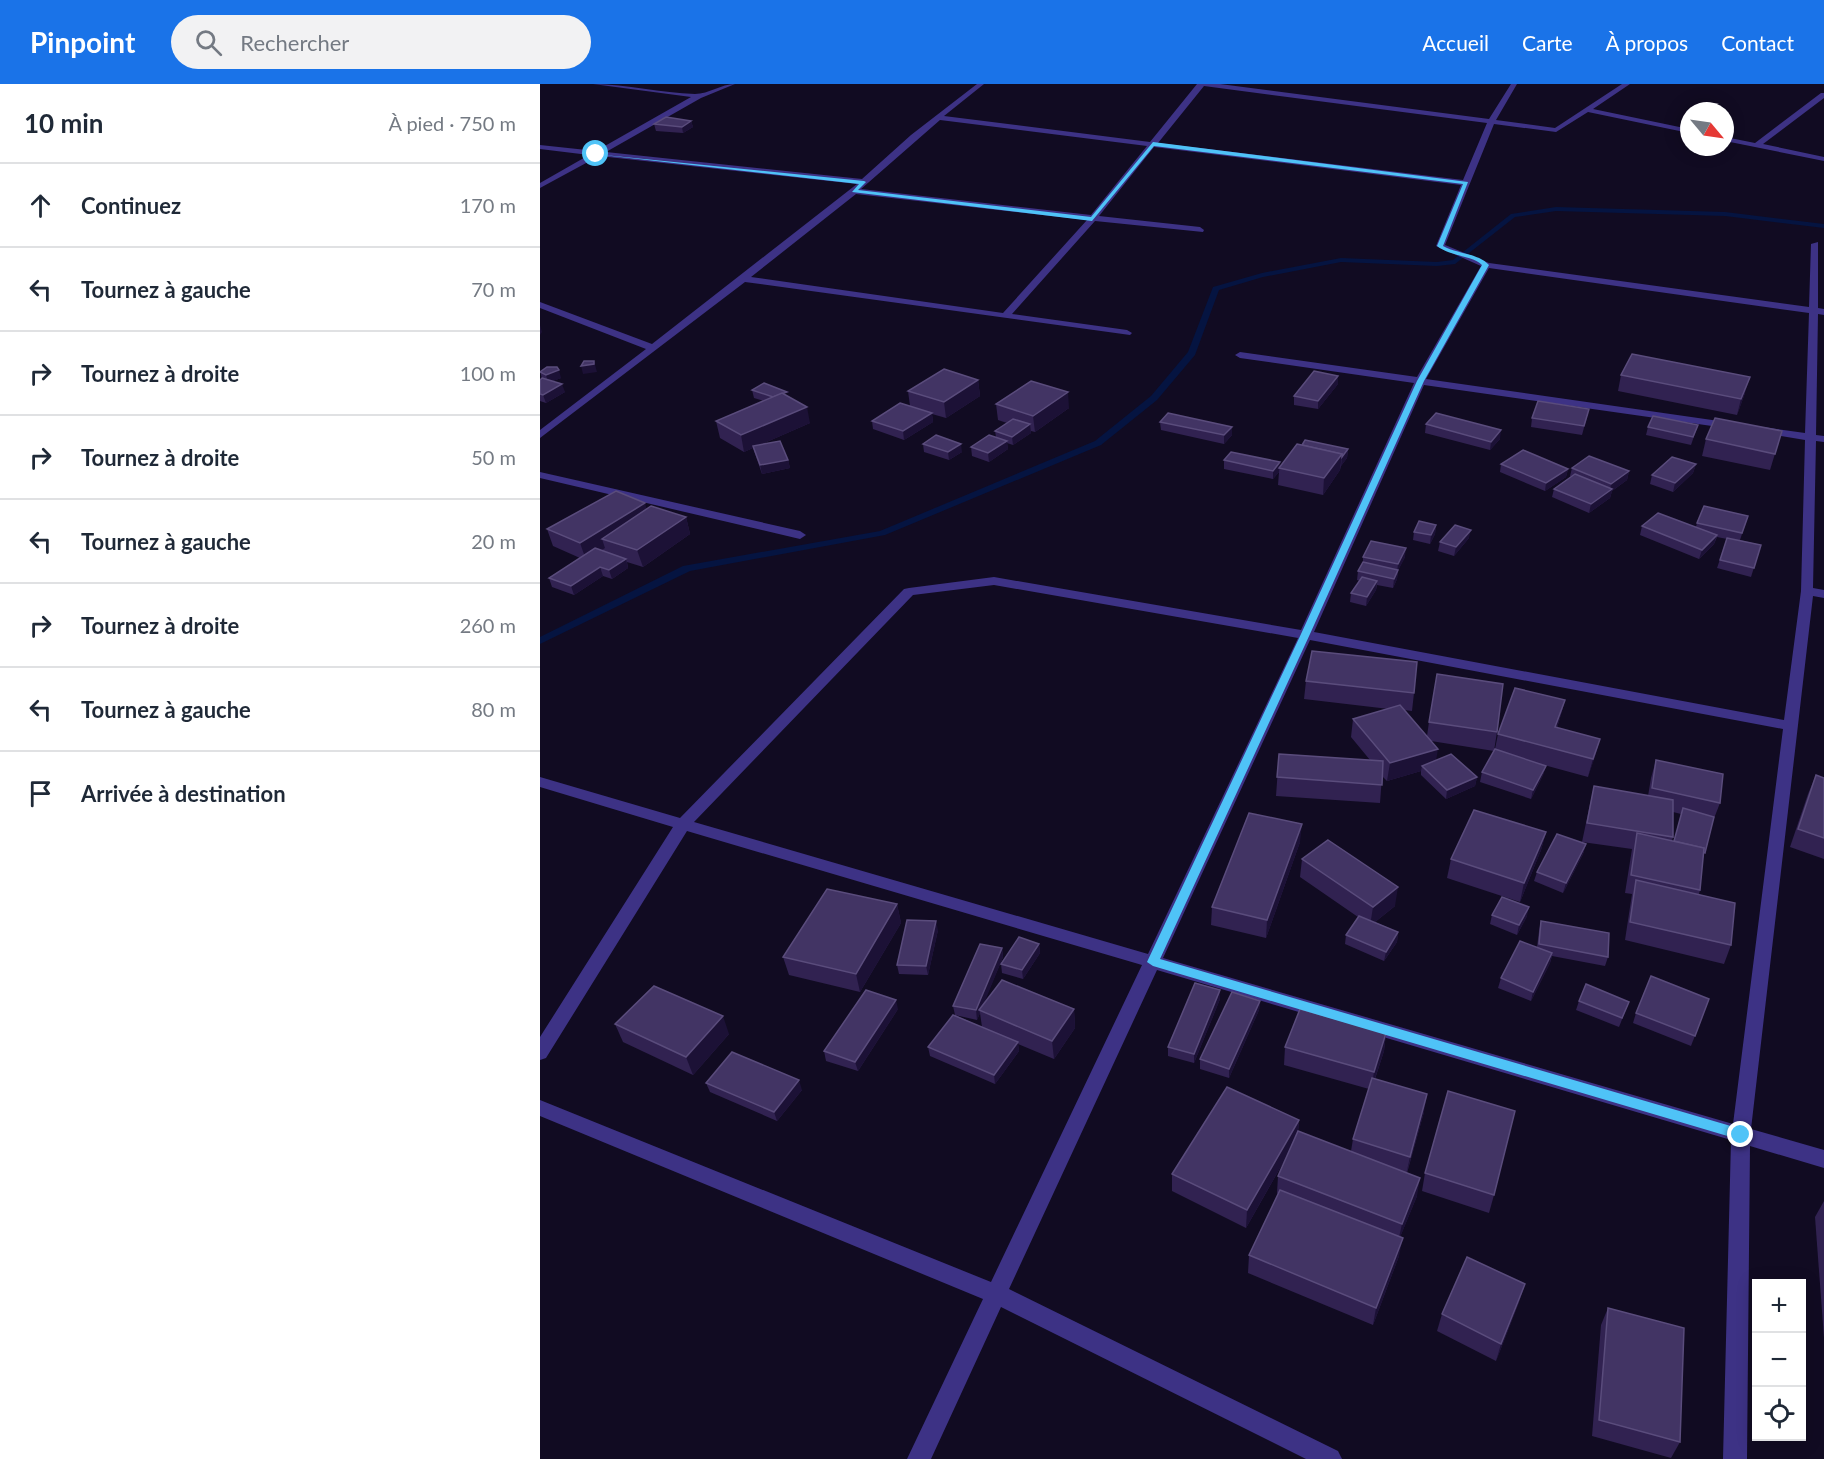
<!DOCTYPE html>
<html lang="fr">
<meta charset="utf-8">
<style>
:root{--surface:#fff;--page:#f2f2f3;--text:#1f2937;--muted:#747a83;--line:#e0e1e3;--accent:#1a73e8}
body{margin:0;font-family:Lato,sans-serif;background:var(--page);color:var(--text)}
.controls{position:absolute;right:18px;bottom:18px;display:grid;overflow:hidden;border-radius:0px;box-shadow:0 3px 15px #0003}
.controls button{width:54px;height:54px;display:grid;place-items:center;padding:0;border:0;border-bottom:2px solid var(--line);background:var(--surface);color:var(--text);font:30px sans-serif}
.compass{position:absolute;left:1140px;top:18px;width:54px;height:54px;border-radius:50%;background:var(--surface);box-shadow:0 3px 15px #0003;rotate:119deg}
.stop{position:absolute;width:18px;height:18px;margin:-14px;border:4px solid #4fc3f7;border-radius:50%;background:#fff}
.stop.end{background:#4fc3f7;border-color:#fff;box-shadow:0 2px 6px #0008}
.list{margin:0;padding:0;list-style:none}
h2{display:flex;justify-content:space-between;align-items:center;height:78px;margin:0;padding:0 24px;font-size:26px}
h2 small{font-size:20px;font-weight:400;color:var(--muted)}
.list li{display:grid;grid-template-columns:39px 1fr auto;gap:18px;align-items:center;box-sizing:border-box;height:84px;padding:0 24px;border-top:2px solid var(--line)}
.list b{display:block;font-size:22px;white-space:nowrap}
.list em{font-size:20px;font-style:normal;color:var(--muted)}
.icon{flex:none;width:33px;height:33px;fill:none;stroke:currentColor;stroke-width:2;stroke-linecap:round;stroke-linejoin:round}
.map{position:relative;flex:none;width:1284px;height:1375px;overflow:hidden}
header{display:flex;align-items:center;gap:36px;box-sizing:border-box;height:84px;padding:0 30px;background:var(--accent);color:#fff}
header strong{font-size:28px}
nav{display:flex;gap:33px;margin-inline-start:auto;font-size:21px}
.search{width:420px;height:54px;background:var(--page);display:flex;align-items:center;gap:15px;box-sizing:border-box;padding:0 21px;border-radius:33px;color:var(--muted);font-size:22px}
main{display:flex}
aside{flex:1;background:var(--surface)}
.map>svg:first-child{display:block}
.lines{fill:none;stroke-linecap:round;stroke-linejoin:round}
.stream{fill:#051441;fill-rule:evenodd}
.minor{fill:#3d3285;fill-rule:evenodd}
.wall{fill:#312251;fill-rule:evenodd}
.shaded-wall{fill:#1c1136}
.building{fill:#423464;stroke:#5a4c7c;stroke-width:1.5}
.route{fill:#4fc3f7}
</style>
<header>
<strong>Pinpoint</strong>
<div class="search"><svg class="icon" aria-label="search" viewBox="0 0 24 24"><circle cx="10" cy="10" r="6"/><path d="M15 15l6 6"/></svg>Rechercher</div>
<nav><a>Accueil</a><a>Carte</a><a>À propos</a><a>Contact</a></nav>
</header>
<main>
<aside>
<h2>10 min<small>À pied · 750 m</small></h2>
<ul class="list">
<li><svg class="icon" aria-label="ahead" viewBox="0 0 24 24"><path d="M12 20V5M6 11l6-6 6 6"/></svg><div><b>Continuez</b></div><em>170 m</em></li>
<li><svg class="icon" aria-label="left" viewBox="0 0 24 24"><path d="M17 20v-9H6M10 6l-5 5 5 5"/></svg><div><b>Tournez à gauche</b></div><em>70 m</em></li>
<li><svg class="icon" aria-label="right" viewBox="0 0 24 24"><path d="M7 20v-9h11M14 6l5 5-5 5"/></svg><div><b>Tournez à droite</b></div><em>100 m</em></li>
<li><svg class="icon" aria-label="right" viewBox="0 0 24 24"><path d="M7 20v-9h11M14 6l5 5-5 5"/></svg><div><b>Tournez à droite</b></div><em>50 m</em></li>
<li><svg class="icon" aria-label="left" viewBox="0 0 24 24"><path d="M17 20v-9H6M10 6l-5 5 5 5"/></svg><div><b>Tournez à gauche</b></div><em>20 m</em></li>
<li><svg class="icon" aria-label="right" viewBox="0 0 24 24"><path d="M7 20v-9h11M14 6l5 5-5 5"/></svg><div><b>Tournez à droite</b></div><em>260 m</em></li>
<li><svg class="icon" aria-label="left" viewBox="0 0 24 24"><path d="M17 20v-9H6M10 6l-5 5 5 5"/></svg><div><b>Tournez à gauche</b></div><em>80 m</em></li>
<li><svg class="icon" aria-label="arrive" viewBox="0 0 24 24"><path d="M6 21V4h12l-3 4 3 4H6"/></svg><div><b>Arrivée à destination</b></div></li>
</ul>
</aside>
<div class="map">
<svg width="1284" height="1375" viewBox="0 0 1284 1375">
<rect width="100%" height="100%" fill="#110b22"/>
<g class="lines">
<!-- stream -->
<polygon class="stream" points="1016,123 1185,128 1284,140 1284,144 1185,132 1016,127 975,133 915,180 897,182 801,178 723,193 679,206 655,271 617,316 561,361 345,451 150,487 0,560 0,553 143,482 340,447 555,357 611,312 648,268 673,203 722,189 801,174 897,178 913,176 971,130"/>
<!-- minor -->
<g class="minor">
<path d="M 53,0 C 87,0 121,9 155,10 C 169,10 181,0 195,0 L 161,14 L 66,68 L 322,95 L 371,51 L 437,0 L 444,0 L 404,32 L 610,58 L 657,0 L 680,0 L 949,35 L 971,0 L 977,0 L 956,36 L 1015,44 L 1082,0 L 1090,0 L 1053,25 L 1149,45 L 1149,49 L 1048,28 L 1016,48 L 954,40 L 905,161 L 949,179 L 1269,223 L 1271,160 L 1278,158 L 1278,224 L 1284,225 L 1284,231 L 1278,230 L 1276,351 L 1284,352 L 1284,358 L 1276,357 L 1273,504 L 1284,506 L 1284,514 L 1273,512 L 1211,1045 L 1284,1066 L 1284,1084 L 1210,1062 L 1207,1375 L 1183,1375 L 1191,1056 L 617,886 L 469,1205 L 798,1367 L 802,1375 L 766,1375 L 461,1223 L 391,1375 L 367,1375 L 443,1215 L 0,1032 L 0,1016 L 451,1198 L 602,881 L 147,747 L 6,974 L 0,976 L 0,953 L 133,743 L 0,703 L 0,693 L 140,734 L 364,505 L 369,504 L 454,493 L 761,546 L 874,299 L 700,274 L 695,271 L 700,268 L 877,293 L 941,182 L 896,162 L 921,101 L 614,63 L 559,132 L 660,143 L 664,146 L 663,148 L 555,137 L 472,230 L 587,246 L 592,249 L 590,251 L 205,198 L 0,354 L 0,346 L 106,265 L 0,224 L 0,218 L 112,260 L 317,100 L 59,72 L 0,104 L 0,99 L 49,71 L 0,65 L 0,61 L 56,67 L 151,13 ZM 664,2 L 947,39 L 923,96 L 618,59 ZM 400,36 L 607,62 L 551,131 L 321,105 ZM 316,110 L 547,136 L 463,229 L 211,193 ZM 949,184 L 1269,229 L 1265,349 L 1223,343 L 1218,346 L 1223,349 L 1265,356 L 1261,507 L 1244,636 L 774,548 L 884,301 L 1193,345 L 1198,342 L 1193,339 L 886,295 ZM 454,501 L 758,554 L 608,870 L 154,738 L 373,511 ZM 770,556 L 1243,645 L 1193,1040 L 623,874 Z"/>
<polygon points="1281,9 1284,9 1284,14 1223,60 1284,73 1284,77 1185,57 1185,53 1215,59"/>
<polygon points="0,388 260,447 266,451 260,455 0,394"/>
</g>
</g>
<!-- wall -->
<g class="wall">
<polygon points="151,37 153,43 143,49 116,47 114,40"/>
<polygon points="0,287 21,294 13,297 25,308 6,319 0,317 0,296 2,295"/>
<polygon points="1081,291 1205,309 1197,331 1078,307"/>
<polygon points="438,296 440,312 406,334 392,330 393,338 364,356 333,345 332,337 370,322 368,307"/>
<polygon points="798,300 778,325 754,321 754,312"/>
<polygon points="212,306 248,313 270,339 222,360 248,376 250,384 222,390 213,364 204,368 180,354 176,337 224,317 214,314"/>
<polygon points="456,320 529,324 495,348 491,347 491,349 473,361 467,359 468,365 449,378 432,372 431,363 456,353 455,347 467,339 458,336"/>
<polygon points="1049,325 1042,351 991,343 992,334"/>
<polygon points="620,338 692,351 684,360 621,346"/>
<polygon points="886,340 960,355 950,366 885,349"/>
<polygon points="1158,341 1151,361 1106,351 1108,343"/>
<polygon points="1242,347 1230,386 1162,372 1166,355"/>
<polygon points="383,360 422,368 409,376 384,368"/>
<polygon points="762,361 808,365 807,374 801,382 800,386 783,411 738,401 739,388 733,395 684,385 684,376 739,383"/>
<polygon points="961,380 1028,385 1026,393 1005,407 960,388"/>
<polygon points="1156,380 1153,389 1133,408 1110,400 1112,391"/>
<polygon points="1032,384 1089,387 1087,396 1072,407 1070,414 1049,429 1012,413 1014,405 1031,393 1030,392"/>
<polygon points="1208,432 1200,456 1221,461 1211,493 1177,484 1187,455 1177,453 1174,460 1159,475 1100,451 1102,442 1156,443 1157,439"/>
<polygon points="146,433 150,450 103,483 87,478 88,484 72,495 63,492 34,511 12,503 9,494 40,474 13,462 7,445"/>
<polygon points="896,441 895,450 890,460 873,456 874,448"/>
<polygon points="929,454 914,472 898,467 900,458"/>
<polygon points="823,473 865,473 858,486 857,495 853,504 837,501 836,506 826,522 810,518 811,509 820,497 817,496 818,487 823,479"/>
<polygon points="766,597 874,609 872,627 864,626 887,652 889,638 957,648 954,667 891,657 896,676 937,693 935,702 906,715 881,691 881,687 847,697 842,692 840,719 736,712 739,670 830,676 811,653 813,635 849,625 764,615"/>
<polygon points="1025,616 1017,644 1060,655 1048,693 1004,681 1006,682 1003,691 991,715 940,698 942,688 955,665 958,650"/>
<path d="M 1116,676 L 1180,719 L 1173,737 L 1163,774 L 1160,806 L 1159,810 L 1191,861 L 1184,880 L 1085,856 L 1092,810 L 1085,809 L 1092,765 L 1042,758 L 1050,720 L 1054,702 L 1108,712 L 1111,694 ZM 1133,728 L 1141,730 L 1134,757 L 1132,757 L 1133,753 Z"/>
<polygon points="1276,691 1284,694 1284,775 1250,763 1268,710"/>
<polygon points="1006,748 1001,766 980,818 907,794 911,775"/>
<polygon points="760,758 726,854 671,841 672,823"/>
<polygon points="1046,760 1043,770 1023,809 994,797 997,788"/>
<polygon points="762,775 855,822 835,838 858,848 857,858 844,877 805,860 806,851 818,833 760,793"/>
<polygon points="357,820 361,839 320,908 249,891 243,873"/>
<polygon points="952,831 987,832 977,851 950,840"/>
<polygon points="1001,837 1068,873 1065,882 1012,872 1010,879 991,917 958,904 961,894 997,863 999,847"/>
<polygon points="398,846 388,891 359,890 357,881"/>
<polygon points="499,860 500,869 483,895 462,889 461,880"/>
<path d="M 462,864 L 463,873 L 443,920 L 534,925 L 535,944 L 514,975 L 478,960 L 479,967 L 455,1000 L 390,972 L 388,963 L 415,931 L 413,922 ZM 440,929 L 442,943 L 415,931 L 437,936 Z"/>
<polygon points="680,906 680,915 654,979 628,972 628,963"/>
<polygon points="1169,915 1151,962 1093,939 1096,929"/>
<polygon points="720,917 719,926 689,994 660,985 660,975"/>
<polygon points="1039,917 1089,918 1079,943 1036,926"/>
<polygon points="358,925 318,987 286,977 284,967"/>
<polygon points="75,940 189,950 153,991 83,958"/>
<polygon points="846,949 844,967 835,995 884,1028 867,1089 877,1112 860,1153 859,1172 833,1241 708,1189 709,1171 738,1110 737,1109 738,1092 748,1070 706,1144 632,1107 632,1090 759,1036 758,1049 811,1067 813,1055 829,1005 744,981 745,963"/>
<polygon points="166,999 262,1006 237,1037 170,1008"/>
<polygon points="885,1089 954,1111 949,1129 882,1107"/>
<polygon points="1284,1117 1284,1254 1275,1133"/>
<polygon points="985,1200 979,1218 956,1277 897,1247 902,1230"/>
<polygon points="1068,1224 1140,1358 1131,1374 1052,1352 1061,1241"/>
</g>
<!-- shaded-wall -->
<g class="shaded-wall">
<polygon points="151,37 153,43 143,49 142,43"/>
<polygon points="0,241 2,248 0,251"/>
<polygon points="54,277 57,288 43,290 41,282"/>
<polygon points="19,286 21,294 8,299 6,291"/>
<polygon points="798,292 798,300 778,325 778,317"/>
<polygon points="1210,293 1205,309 1197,331 1201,315"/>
<polygon points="438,296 440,312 406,334 404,318"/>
<polygon points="22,300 25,308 6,319 3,311"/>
<polygon points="528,308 529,324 495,348 493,332"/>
<polygon points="267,323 270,339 204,368 201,351"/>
<polygon points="392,329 393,338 364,356 363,347"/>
<polygon points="490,340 491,349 473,361 472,353"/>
<polygon points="692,343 692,351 684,360 684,351"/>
<polygon points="961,346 960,355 950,366 951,358"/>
<polygon points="467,357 468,365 449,378 448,369"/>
<polygon points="421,360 422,368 409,376 408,368"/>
<polygon points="808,365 807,374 801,382 802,373"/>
<polygon points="802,370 800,386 783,411 784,394"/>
<polygon points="248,376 250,384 222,390 220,381"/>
<polygon points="740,378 739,388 733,395 733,387"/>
<polygon points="1156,380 1153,389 1133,408 1135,399"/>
<polygon points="1028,385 1026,393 1005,407 1006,399"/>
<polygon points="1089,387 1087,396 1072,407 1070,414 1049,429 1051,420 1070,406 1071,400"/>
<polygon points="105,419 110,436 62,455 65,464 46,476 40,459"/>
<polygon points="146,433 150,450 103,483 97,466"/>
<polygon points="896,441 895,450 890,460 891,451"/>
<polygon points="931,446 929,454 914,472 916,463"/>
<polygon points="1177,451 1174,460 1159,475 1162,466"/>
<polygon points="866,464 865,473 857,489 858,480"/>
<polygon points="86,475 88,484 72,495 69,486"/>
<polygon points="60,483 63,492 34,511 31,502"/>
<polygon points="858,486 857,495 853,504 854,495"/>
<polygon points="837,497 836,506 826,522 827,513"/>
<polygon points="1025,616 1020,634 1011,662 1015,643"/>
<polygon points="1060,655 1055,673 1048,693 1053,675"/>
<polygon points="898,665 895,683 882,682 881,687 847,697 850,679"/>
<polygon points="1006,682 1003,691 991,715 993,706"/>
<polygon points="937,693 935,702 906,715 907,706"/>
<polygon points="762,740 760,758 726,854 727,836"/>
<polygon points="1006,748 1001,766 980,818 984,799"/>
<polygon points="1046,760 1043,770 1023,809 1026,799"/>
<polygon points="858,803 855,822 830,842 833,823"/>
<polygon points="357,820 361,839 320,908 316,890"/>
<polygon points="989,823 987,832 977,851 979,841"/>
<polygon points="396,837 398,846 388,891 386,882"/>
<polygon points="858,848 857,858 844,877 846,868"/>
<polygon points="499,860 500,869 483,895 482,886"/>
<polygon points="462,864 463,873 441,927 439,926 440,929 437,936 436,926"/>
<polygon points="1012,869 1010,879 991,917 993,908"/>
<polygon points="680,906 680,915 654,979 654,970"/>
<polygon points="356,916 358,925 318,987 315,978"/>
<polygon points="720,917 719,926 689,994 689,985"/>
<polygon points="534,925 535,944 514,975 512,957"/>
<polygon points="183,932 189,950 153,991 146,973"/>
<polygon points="846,949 844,967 831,1006 834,988"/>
<polygon points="478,958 479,967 455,1000 454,991"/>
<polygon points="259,996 262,1006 237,1037 234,1028"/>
<polygon points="887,1010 884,1028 866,1091 870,1073"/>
<polygon points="759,1036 757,1054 706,1144 707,1126"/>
<polygon points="880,1094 877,1112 858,1158 862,1140"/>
<polygon points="863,1154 859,1172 833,1241 836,1224"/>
<polygon points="985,1200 979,1218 956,1277 961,1260"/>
</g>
<!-- building -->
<g class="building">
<polygon points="126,33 151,37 142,43 114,40"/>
<polygon points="1092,270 1210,293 1201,315 1081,291"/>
<polygon points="44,277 54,277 54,280 41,282"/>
<polygon points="7,283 17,283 19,286 6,291 0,288"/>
<polygon points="404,285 438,296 404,318 368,307"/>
<polygon points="774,287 798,292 778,317 754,312"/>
<polygon points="2,294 22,300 3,311 0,310 0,296"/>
<polygon points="491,297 528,308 493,332 456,320"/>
<polygon points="224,299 247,308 233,313 212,306"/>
<polygon points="242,309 267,323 201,351 176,337"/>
<polygon points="998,317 1049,325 1044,342 992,334"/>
<polygon points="360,319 392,329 363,347 332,337"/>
<polygon points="628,329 692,343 684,351 620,338"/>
<polygon points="896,329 961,346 951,358 886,340"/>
<polygon points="1113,332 1158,341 1153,353 1108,343"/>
<polygon points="1175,334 1242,347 1235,370 1166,355"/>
<polygon points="473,335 490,340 472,353 455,347"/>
<polygon points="396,351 421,360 408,368 383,360"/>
<polygon points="449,351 467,357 448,369 431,363"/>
<polygon points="765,356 808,365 802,373 802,370 762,361"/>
<polygon points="240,357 248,376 220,381 213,362"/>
<polygon points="757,360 802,370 784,394 739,384"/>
<polygon points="983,366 1028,385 1006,399 961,380"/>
<polygon points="691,368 740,378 733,387 684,376"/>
<polygon points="1049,372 1089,387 1071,400 1032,384"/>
<polygon points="1132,373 1156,380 1135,399 1112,391"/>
<polygon points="1035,390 1072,405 1051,420 1014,405"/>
<polygon points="76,407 105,419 40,459 7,445"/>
<polygon points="111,422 146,433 97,466 62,455"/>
<polygon points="1164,422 1208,432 1202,449 1157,439"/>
<polygon points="1118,429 1177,451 1162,466 1102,442"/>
<polygon points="879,437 896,441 891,451 874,448"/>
<polygon points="915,441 931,446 916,463 900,458"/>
<polygon points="1187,454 1221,461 1214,484 1180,476"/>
<polygon points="831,457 866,464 858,480 823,473"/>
<polygon points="55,464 86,475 69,486 60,483 31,502 9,494"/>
<polygon points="823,478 858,486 854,495 818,487"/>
<polygon points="822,493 837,497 827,513 811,509"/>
<polygon points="772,567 877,578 874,609 766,597"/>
<polygon points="897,590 963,600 957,648 889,638"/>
<polygon points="975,604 1025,616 1015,643 1060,655 1053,675 958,650"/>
<polygon points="860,621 898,665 850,679 813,635"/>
<polygon points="955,665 1006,682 993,706 942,688"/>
<polygon points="739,670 843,677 842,701 737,693"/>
<polygon points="911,670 937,693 907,706 882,682"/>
<polygon points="1116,676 1183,690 1180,719 1112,704"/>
<polygon points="1276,691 1284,694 1284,754 1258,745"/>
<polygon points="1054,702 1133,716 1133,753 1047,739"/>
<polygon points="1143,724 1174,733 1165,769 1163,768 1164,764 1134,757"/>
<polygon points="934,726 1006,748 984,799 911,775"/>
<polygon points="709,729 762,740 727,836 672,823"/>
<polygon points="1097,749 1164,764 1160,806 1091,791"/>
<polygon points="1017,750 1046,760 1026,799 997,788"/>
<polygon points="788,756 858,803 833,823 762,775"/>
<polygon points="1096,796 1195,819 1191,861 1090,838"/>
<polygon points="287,805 357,820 316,890 243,873"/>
<polygon points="962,813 989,823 979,841 952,831"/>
<polygon points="819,832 858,848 846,868 806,851"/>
<polygon points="367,836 396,837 386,882 357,881"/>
<polygon points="1001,837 1069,849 1068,873 999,860"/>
<polygon points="479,853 499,860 482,886 461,880"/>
<polygon points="980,857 1012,869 993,908 961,894"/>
<polygon points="440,860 462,864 436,926 413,922"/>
<polygon points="1111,892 1169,915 1155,952 1096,929"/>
<polygon points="462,896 534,925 512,957 439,926"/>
<polygon points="655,899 680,906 654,970 628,963"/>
<polygon points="1046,900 1089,918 1082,934 1039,917"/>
<polygon points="114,902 183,932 146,973 75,940"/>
<polygon points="326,906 356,916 315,978 284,967"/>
<polygon points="692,908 720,917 689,985 660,975"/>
<polygon points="760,925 846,949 834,988 745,963"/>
<polygon points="413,931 478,958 454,991 388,963"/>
<polygon points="192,968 259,996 234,1028 166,999"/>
<polygon points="832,994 887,1010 870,1073 813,1055"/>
<polygon points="687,1003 759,1036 707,1126 632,1090"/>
<polygon points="908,1007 975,1027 954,1111 885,1089"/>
<polygon points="758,1047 880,1094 862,1140 738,1092"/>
<polygon points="740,1106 863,1154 836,1224 709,1171"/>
<polygon points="927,1173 985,1200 961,1260 902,1230"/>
<polygon points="1068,1224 1144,1244 1140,1358 1059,1336"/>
</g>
<!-- route -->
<path class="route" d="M 613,58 L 928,98 L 903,162 C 917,170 938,169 949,181 L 884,297 L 770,550 L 620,875 L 1201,1045 L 1207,1051 L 1206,1054 L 1201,1056 L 613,882 L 607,878 L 761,550 L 877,297 L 942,181 C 932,171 911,173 897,162 L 923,100 L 614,62 L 552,137 L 312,108 L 319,100 L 54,70 L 324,97 L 326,98 L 318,106 L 551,133 Z"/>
</svg>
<div class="controls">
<button>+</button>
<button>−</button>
<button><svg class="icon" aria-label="locate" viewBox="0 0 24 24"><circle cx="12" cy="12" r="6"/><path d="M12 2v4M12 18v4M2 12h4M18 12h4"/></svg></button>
</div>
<svg class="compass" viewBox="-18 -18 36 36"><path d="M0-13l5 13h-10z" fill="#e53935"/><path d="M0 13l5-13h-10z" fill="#747a83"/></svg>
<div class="stop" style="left:56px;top:70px"></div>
<div class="stop end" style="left:1201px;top:1051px"></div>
</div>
</main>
